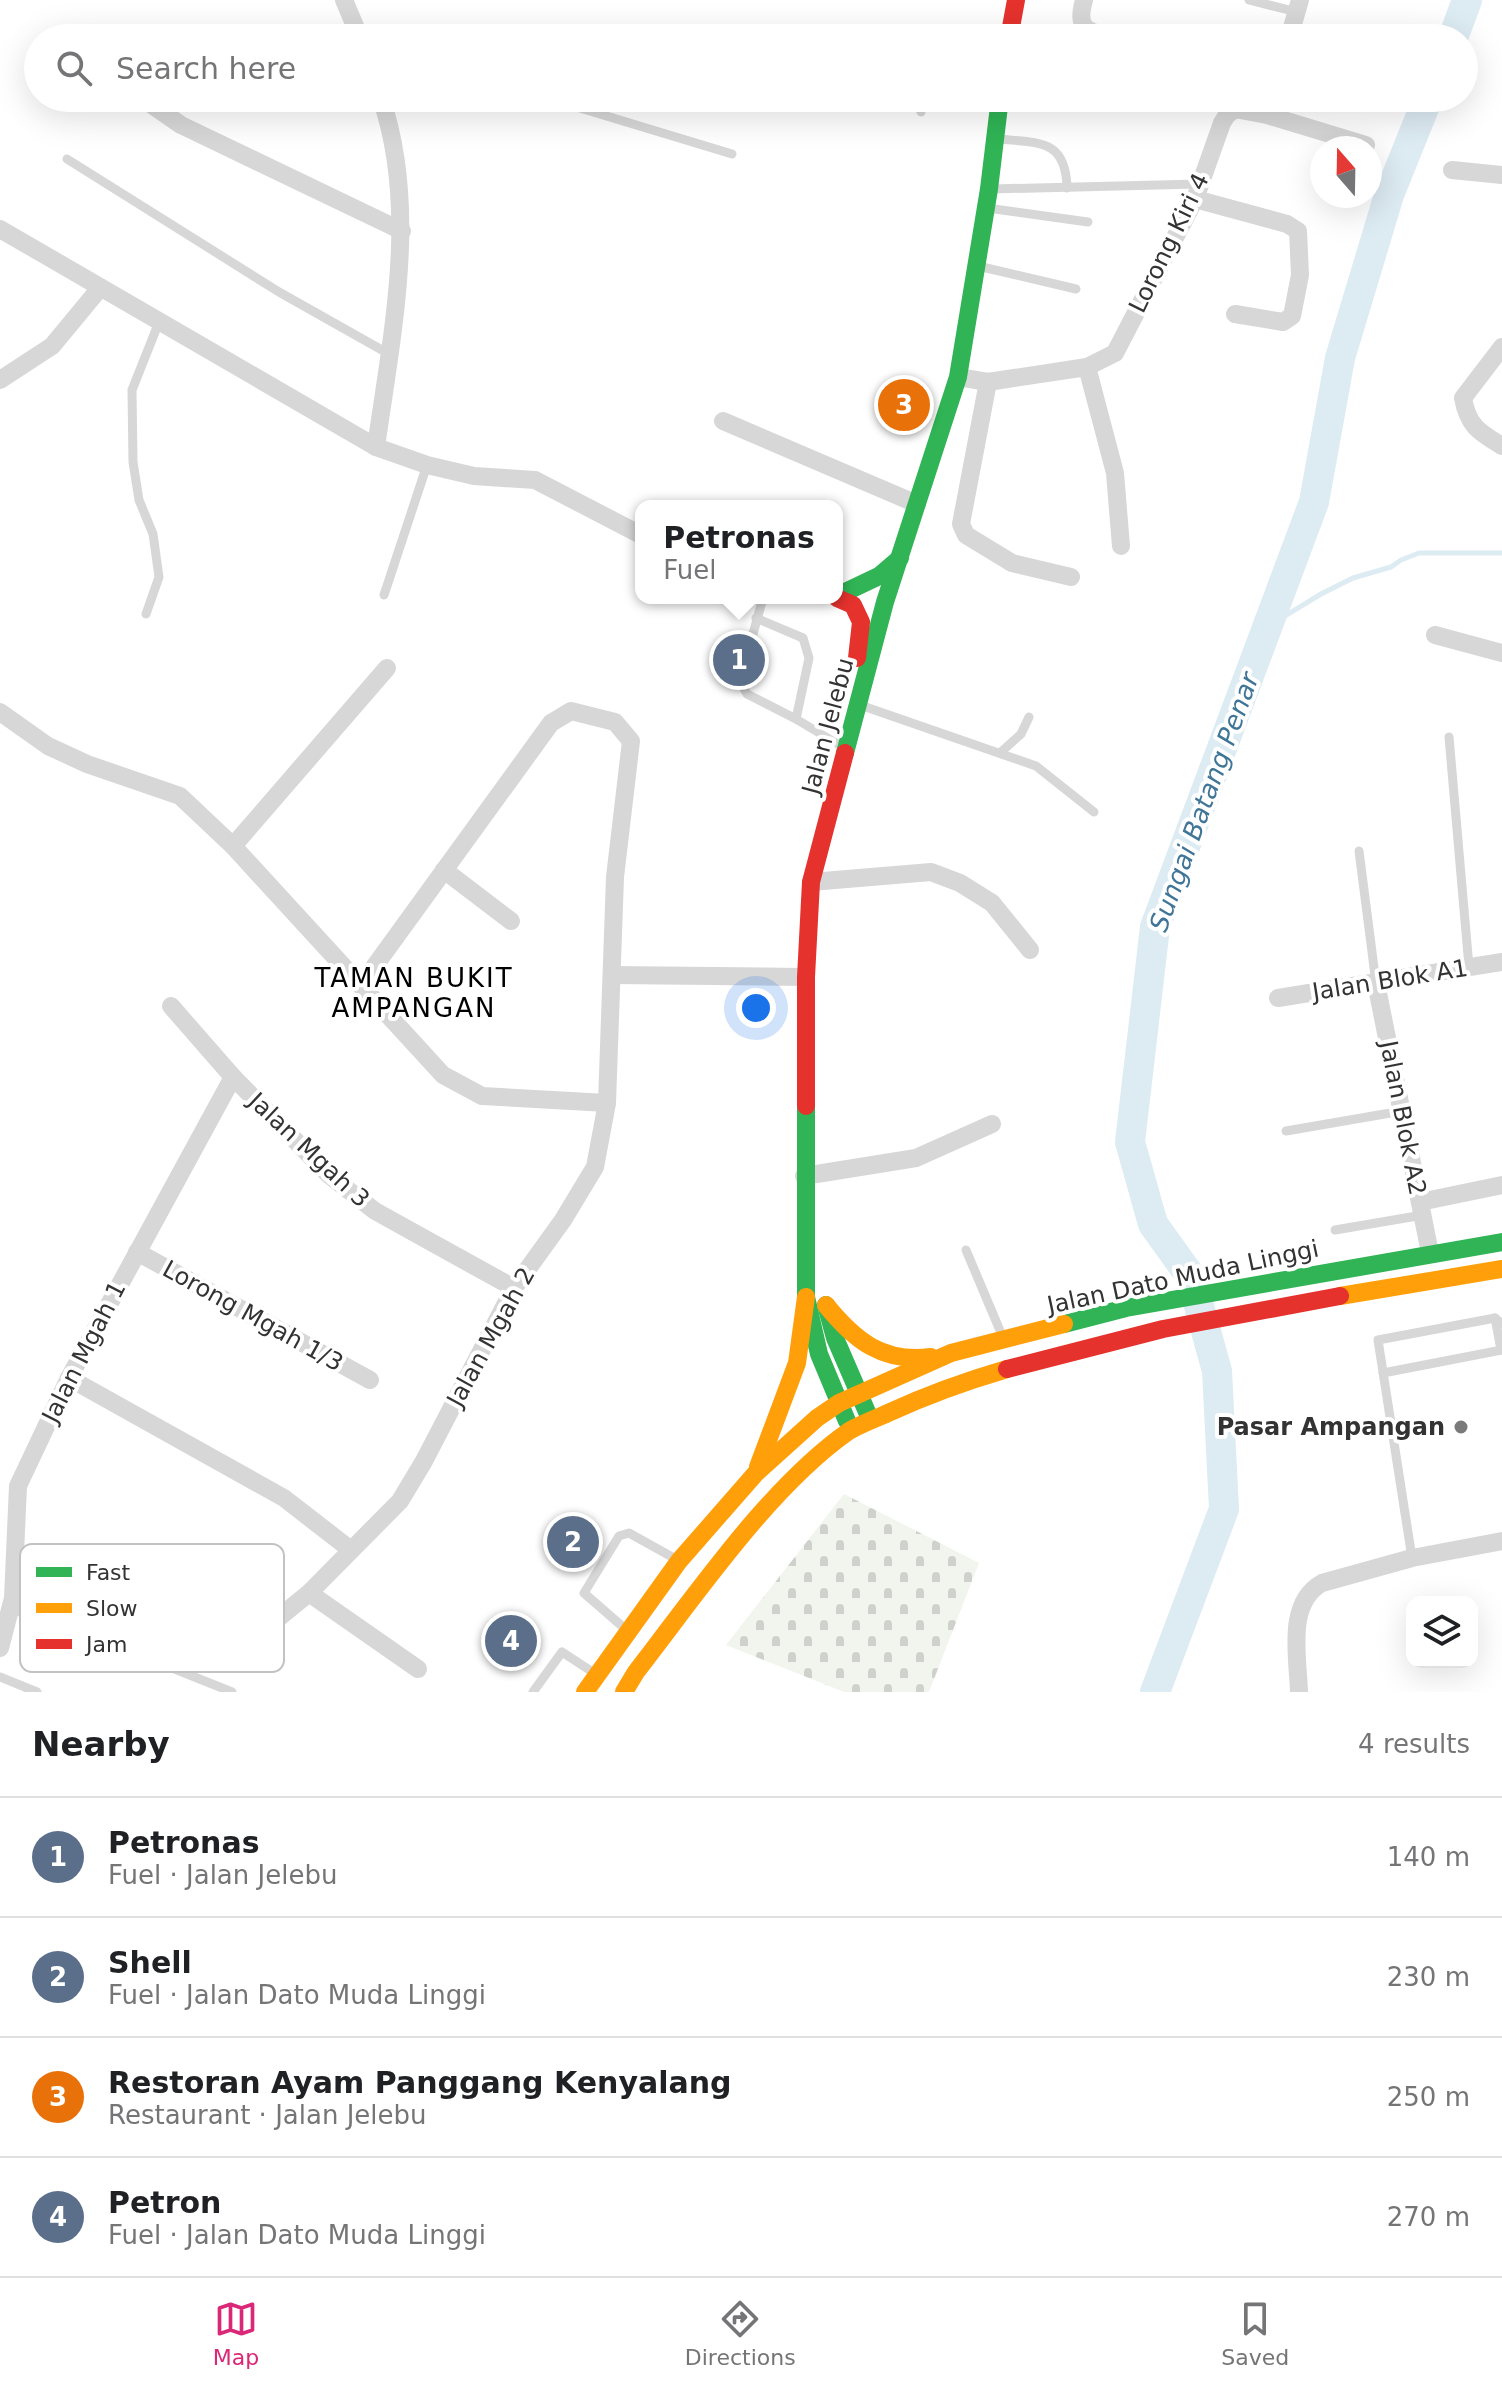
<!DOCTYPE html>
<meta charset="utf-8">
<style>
:root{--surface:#fff;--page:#f2f2f2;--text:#202124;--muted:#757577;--line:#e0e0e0;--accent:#db2777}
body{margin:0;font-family:"DejaVu Sans",sans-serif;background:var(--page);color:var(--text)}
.controls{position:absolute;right:24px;bottom:24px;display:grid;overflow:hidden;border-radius:16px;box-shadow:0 8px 32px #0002}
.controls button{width:72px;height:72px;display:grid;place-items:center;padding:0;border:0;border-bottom:2px solid var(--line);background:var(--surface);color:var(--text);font:40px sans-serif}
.compass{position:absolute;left:1310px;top:136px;width:72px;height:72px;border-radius:50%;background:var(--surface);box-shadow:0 8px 32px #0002;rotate:340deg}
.you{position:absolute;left:756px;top:1008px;width:28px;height:28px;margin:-20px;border:6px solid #fff;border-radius:50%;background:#1a73e8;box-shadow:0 0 0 12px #1a73e833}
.badge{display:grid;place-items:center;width:52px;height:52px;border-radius:50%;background:var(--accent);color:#fff;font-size:26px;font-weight:700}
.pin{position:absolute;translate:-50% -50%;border:4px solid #fff;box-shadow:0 2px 8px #0006}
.popup{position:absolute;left:635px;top:500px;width:208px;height:104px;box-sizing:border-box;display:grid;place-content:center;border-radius:16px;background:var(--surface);filter:drop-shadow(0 2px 6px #0005);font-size:26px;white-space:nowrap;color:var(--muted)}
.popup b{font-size:30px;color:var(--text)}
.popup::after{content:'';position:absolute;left:50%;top:100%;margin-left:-16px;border:16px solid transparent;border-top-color:var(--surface)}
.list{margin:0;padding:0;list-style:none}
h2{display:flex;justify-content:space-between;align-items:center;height:104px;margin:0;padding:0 32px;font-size:34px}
h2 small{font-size:26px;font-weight:400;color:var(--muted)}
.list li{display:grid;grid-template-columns:52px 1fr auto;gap:24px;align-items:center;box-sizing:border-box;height:120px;padding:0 32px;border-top:2px solid var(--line)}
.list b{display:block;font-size:30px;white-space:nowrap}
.list p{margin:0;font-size:26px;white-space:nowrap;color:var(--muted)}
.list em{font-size:26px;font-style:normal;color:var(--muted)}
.icon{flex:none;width:44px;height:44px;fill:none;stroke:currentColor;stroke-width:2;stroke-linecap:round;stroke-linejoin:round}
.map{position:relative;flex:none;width:1502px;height:1692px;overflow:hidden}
.search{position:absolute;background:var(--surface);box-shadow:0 8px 32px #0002;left:24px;right:24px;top:24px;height:88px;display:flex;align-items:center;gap:20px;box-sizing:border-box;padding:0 28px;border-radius:44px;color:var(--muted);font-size:30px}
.sheet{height:584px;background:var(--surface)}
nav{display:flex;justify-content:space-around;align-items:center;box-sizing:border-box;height:112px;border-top:2px solid var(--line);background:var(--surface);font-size:22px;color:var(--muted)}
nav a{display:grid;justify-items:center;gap:4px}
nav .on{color:var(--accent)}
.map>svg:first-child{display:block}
.cemetery{fill:url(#cemetery-stones)}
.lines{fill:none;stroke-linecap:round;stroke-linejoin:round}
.stream{stroke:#ddebf3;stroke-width:5}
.river{stroke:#ddebf3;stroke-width:30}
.lane{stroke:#d7d7d7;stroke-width:9}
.street{stroke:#d7d7d7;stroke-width:18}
.fast{stroke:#30b455;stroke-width:18}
.slow{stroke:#ff9f0a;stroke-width:18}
.jam{stroke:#e5322d;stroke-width:18}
.poi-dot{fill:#7a7a7a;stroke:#fff;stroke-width:3}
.labels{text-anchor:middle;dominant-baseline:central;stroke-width:8;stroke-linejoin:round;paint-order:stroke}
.street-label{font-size:24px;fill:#333;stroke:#fff}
.poi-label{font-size:24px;font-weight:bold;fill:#333;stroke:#fff;text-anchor:end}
.water-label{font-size:26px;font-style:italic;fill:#3f7597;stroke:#fff}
.neighbourhood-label{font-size:26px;letter-spacing:2px;fill:#000;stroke:#fff}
.key{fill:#fff;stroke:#c2c2c2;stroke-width:2}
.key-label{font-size:22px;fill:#333}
</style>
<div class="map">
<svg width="1502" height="1692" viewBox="0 0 1502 1692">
<defs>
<pattern id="cemetery-stones" width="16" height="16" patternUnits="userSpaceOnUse" patternTransform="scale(2)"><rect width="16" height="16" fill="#f1f5ed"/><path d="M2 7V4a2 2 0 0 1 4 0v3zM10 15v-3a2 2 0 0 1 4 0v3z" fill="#cfd2cc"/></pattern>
</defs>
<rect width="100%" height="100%" fill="#fff"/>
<!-- cemetery -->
<polygon class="cemetery" points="844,1494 979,1563 929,1692 844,1692 726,1645"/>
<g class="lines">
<!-- stream -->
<polyline class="stream" points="1267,627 1321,594 1353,578 1391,567 1401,560 1419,553 1502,553"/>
<!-- river -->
<g class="river">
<polyline points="1453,38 1467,0"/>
<polyline points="1155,1692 1224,1509 1217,1371 1191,1277 1153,1224 1130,1142 1155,927 1314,502 1340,358 1389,195 1428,98"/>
</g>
<!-- lane -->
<g class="lane">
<polyline points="1249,0 1297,12"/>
<polyline points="547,98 732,154"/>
<polyline points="916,98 921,112"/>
<path d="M 999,139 C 1039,143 1066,139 1067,188"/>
<polyline points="67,159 279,292 389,354"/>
<polyline points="992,189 1199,184"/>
<polyline points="987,208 1088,222"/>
<polyline points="982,267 1076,289"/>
<polyline points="384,595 427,465"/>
<polyline points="763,598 740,681 747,694 796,719 841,746"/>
<polyline points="146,614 159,577 153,534 139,500 133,462 132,390 159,322"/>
<polyline points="756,618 803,638 809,658 796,719"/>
<polyline points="860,705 1036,766 1094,812"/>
<polyline points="1449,737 1469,967"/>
<polyline points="1001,752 1021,734 1029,717"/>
<polyline points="1359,851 1376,983"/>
<polyline points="1286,1131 1402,1111"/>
<polyline points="1335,1230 1423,1215"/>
<polyline points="966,1250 1001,1333"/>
<polyline points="1495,1318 1501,1350"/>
<polyline points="1383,1373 1502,1350"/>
<polyline points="1412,1558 1378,1340 1495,1318 1502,1324"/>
<polyline points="92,1622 98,1633 112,1644 232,1692"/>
<polyline points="623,1627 584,1593 619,1536 629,1533 674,1558"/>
<polyline points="0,1677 37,1692"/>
<polyline points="533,1692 562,1652 591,1671"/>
</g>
<!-- street -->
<g class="street">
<polyline points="344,0 360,38"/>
<path d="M 1084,0 C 1076,29 1086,31 1112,38"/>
<polyline points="1289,38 1300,0"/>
<polyline points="142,98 181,125 402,231"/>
<polyline points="1452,170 1502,175"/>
<polyline points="1195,199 1287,224 1298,231 1300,275 1292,316 1283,322 1235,314"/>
<polyline points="0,229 376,447 427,465 474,476 535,480 641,535"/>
<path d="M 1502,347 L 1463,398 C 1468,426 1479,432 1502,446"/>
<polyline points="1087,367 1115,473 1121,546"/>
<polyline points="958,377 988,382 1087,367 1115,353 1195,199 1222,123 1227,115 1235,109 1267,115 1366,145"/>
<polyline points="0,380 52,346 100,288"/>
<polyline points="988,382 961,524 966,535 1012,563 1071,577"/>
<polyline points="723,421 917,504"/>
<path d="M 376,447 C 392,333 419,209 381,98"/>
<polyline points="1435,635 1502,653"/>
<polyline points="0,712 48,746 87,764 180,796 233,846 443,1075 482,1096 607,1103"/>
<polyline points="233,846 387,668"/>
<polyline points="444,870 511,921"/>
<polyline points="811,882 931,872 960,883 992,903 1030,950"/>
<polyline points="612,975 806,977"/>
<polyline points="1376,983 1430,1253"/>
<polyline points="1278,998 1502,962"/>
<polyline points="171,1006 233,1077 329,1175 375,1211 514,1288"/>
<polyline points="804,1176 916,1158 992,1124"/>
<polyline points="1420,1202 1502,1185"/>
<polyline points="137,1252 370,1380"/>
<polyline points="69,1378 284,1498 351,1550"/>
<polyline points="309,1593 418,1669"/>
<polyline points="12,1606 92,1621 246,1631 276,1620 309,1593 400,1501 424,1461 514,1288 563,1220 595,1167 607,1103 615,877 631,741 615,722 571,711 551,723 361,985"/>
<polyline points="0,1648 13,1598 18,1486 69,1378 233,1077"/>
<path d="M 1299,1692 C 1298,1657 1286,1603 1322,1583 L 1412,1558 L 1502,1541"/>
</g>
<!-- fast -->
<g class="fast">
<polyline points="837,596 879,576 900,558"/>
<polyline points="845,753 885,602 958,377 989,189 1000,98"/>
<polyline points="806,1106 806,1297 819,1354 847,1421"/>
<polyline points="826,1305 835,1338 867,1412"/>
<polyline points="1064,1324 1126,1308 1502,1242"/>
</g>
<!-- slow -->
<g class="slow">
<polyline points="1340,1296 1502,1269"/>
<path d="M 826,1305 C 855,1341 883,1363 931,1357"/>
<polyline points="758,1467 797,1363 806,1297"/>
<polyline points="585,1692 679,1561 756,1473 817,1418 839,1403 951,1353 1064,1324"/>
<path d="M 624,1692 L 636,1672 C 696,1595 769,1487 849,1431 C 861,1424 875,1419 888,1413 C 927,1395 966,1381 1007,1369"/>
</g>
<!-- jam -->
<g class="jam">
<polyline points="1009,38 1016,0"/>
<polyline points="837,598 853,605 861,622 857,658"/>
<polyline points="806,1106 806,977 811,882 845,753"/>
<polyline points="1007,1369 1163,1329 1340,1296"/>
</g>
</g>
<!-- markers -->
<circle class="poi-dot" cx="1461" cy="1427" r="8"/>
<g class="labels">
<!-- street labels -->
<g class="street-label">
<text transform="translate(1169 243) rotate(-64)">Lorong Kiri 4</text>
<text transform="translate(828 726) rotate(-75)">Jalan Jelebu</text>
<text transform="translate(1390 980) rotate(-9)">Jalan Blok A1</text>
<text transform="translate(1403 1118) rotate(79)">Jalan Blok A2</text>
<text transform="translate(309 1150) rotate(43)">Jalan Mgah 3</text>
<text transform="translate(1183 1277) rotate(-12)">Jalan Dato Muda Linggi</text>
<text transform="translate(253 1316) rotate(29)">Lorong Mgah 1/3</text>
<text transform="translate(491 1337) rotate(-61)">Jalan Mgah 2</text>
<text transform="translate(84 1352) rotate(-63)">Jalan Mgah 1</text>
</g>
<!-- poi labels -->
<g class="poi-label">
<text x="1445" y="1427">Pasar Ampangan</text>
</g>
<!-- water labels -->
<g class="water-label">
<text transform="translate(1204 802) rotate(-70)">Sungai Batang Penar</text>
</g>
<!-- neighbourhood labels -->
<g class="neighbourhood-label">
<text x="414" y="978">TAMAN BUKIT<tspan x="414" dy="30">AMPANGAN</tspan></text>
</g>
</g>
<!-- legend -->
<rect x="20" y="1544" width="264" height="128" rx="12" class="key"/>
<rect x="36" y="1567" width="36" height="10" fill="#30b455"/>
<rect x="36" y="1603" width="36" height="10" fill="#ff9f0a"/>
<rect x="36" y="1639" width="36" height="10" fill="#e5322d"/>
<g class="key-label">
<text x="86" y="1580">Fast</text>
<text x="86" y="1616">Slow</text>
<text x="86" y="1652">Jam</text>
</g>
</svg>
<div class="controls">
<button><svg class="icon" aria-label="layers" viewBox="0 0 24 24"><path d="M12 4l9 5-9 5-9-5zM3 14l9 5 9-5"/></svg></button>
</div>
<svg class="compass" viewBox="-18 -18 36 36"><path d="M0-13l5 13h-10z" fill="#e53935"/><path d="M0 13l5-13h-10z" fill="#757577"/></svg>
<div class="you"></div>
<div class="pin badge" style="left:739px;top:660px;background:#5c6f8a">1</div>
<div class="popup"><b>Petronas</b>Fuel</div>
<div class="pin badge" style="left:573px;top:1542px;background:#5c6f8a">2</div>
<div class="pin badge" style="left:904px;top:405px;background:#e8710a">3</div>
<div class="pin badge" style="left:511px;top:1641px;background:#5c6f8a">4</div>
<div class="search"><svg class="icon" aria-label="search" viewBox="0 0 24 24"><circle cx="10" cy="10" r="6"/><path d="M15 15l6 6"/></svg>Search here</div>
</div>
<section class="sheet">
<h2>Nearby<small>4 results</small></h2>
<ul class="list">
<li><span class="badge" style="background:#5c6f8a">1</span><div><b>Petronas</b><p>Fuel · Jalan Jelebu</p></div><em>140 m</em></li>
<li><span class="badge" style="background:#5c6f8a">2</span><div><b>Shell</b><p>Fuel · Jalan Dato Muda Linggi</p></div><em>230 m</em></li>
<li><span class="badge" style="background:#e8710a">3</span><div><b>Restoran Ayam Panggang Kenyalang</b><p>Restaurant · Jalan Jelebu</p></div><em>250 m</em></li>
<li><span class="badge" style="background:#5c6f8a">4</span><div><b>Petron</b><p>Fuel · Jalan Dato Muda Linggi</p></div><em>270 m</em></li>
</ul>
</section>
<nav>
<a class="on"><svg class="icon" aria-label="map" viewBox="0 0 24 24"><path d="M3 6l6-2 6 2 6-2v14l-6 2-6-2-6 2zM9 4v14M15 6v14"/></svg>Map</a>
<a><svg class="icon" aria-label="directions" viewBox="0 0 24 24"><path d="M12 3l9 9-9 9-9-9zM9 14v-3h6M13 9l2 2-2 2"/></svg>Directions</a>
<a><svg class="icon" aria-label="saved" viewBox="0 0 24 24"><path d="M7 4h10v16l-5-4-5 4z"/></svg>Saved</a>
</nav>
